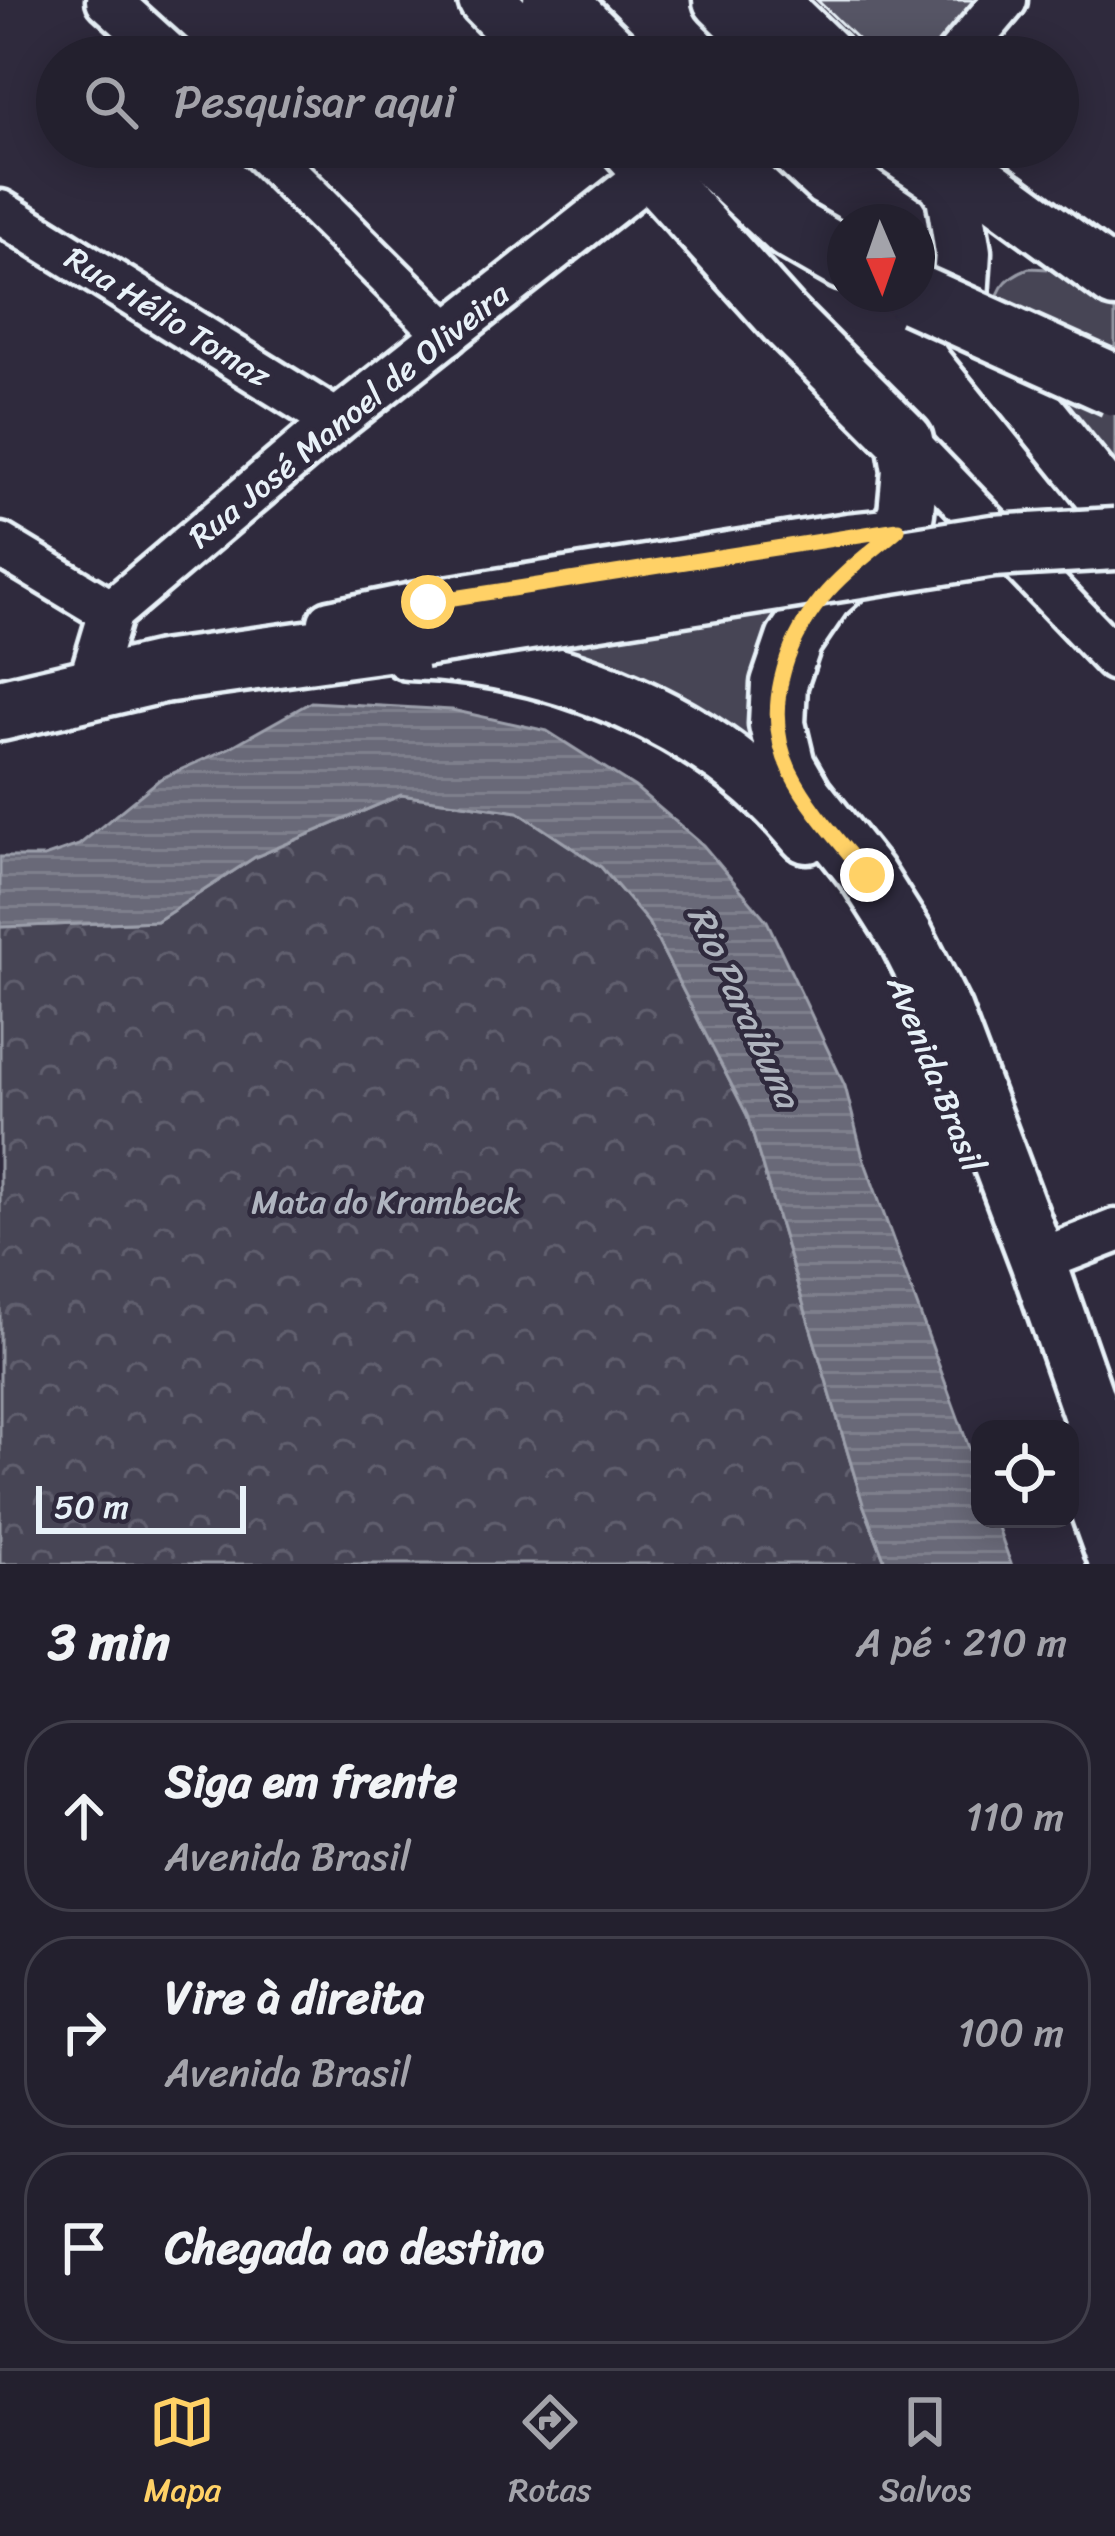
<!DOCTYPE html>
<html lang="pt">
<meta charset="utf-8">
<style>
:root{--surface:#23202e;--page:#2f2d3a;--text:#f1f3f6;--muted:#a3a3aa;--line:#403e4a;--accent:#ffd166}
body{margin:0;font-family:Sriracha,sans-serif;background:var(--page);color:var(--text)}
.controls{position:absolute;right:36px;bottom:36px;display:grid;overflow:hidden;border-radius:24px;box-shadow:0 6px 30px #0003}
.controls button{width:108px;height:108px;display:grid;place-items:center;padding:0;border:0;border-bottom:3px solid var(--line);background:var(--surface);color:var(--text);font:60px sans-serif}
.compass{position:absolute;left:827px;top:204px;width:108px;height:108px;border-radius:50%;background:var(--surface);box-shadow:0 6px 30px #0003;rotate:178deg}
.scale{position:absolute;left:36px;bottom:30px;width:210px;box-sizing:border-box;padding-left:12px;border:6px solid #e8f1f8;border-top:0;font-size:33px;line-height:42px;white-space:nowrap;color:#e8f1f8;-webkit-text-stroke:9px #2f2a3d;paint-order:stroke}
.stop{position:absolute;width:36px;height:36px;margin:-27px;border:9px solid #ffd166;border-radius:50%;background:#fff}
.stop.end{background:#ffd166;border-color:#fff;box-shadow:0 3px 12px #0008}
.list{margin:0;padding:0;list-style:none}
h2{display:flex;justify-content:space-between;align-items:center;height:156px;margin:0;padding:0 48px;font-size:51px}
h2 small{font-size:39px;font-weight:400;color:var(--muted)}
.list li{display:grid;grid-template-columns:78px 1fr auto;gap:36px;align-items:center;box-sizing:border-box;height:192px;margin:0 24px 24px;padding:0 24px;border:3px solid var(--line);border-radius:48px}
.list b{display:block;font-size:45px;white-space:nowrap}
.list p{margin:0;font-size:39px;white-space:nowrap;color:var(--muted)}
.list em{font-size:39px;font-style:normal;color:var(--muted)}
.icon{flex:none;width:66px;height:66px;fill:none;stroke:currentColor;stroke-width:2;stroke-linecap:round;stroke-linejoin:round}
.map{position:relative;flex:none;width:1115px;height:1564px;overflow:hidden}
.search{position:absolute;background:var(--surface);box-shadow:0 6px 30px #0003;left:36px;right:36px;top:36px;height:132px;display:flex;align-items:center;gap:30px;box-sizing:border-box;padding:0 42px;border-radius:66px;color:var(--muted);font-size:45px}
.sheet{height:804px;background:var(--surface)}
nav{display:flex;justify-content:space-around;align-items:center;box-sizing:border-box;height:168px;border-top:3px solid var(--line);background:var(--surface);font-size:33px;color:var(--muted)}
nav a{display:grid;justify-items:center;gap:6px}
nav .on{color:var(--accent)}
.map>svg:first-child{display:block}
.grass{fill:#464455;stroke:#979aa6;stroke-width:3}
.forest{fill:url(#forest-crowns);stroke:#979aa6;stroke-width:3}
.water{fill:url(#water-rules);stroke:#9c9fab;stroke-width:3}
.building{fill:#575565;stroke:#e8f1f8;stroke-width:3}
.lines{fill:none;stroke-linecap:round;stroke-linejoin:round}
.minor-casing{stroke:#e8f1f8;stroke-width:51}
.major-casing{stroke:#e8f1f8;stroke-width:63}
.highway-casing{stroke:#e8f1f8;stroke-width:69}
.minor{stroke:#2f2a3d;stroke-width:42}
.major{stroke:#2f2a3d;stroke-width:54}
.highway{stroke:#2f2a3d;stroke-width:60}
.highway-bridge-casing{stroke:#e8f1f8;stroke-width:69;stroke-linecap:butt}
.highway-bridge{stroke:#2f2a3d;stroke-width:60}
.route{stroke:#ffd166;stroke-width:15}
.labels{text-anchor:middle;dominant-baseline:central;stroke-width:9;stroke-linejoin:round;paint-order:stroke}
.street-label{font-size:33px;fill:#e8f1f8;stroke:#2f2a3d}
.park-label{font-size:33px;fill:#afb4bf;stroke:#2f2a3d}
.water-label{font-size:36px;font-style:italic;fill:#afb4be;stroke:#2f2a3d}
</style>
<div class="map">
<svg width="1115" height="1564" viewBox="0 0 1115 1564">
<defs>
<pattern id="forest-crowns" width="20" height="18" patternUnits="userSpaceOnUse" patternTransform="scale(3)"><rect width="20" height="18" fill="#464455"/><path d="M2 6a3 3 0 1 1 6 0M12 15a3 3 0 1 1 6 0" fill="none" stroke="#615f6e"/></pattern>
<pattern id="water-rules" width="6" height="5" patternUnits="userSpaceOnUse" patternTransform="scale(3)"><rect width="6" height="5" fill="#696978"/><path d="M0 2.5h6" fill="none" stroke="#7e7f8c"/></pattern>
</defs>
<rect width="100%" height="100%" fill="#2f2a3d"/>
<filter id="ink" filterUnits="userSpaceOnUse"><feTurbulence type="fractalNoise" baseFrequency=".00833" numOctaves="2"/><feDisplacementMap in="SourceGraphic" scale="24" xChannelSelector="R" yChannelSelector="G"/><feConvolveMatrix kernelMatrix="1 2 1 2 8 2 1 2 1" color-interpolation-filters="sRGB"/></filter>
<g filter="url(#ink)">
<!-- grass -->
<g class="grass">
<path d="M 1029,268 L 1049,269 L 1115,308 L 1115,485 L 994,320 C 995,292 1002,278 1029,268 Z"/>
<path d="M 837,552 L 762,754 C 690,709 623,664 539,644 Z"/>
</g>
<!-- forest -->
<polygon class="forest" points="401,795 518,812 601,867 648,922 747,1115 863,1504 886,1564 0,1564 0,927 157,921 255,857"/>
<!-- water -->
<polygon class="water" points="311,702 452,710 547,731 635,787 703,845 767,921 845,1086 863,1157 980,1478 980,1519 995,1519 1011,1564 886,1564 863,1504 747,1115 648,922 601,867 518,812 401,795 255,857 157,921 0,927 0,857 44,857 79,845 160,779 229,748"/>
<!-- building -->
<polygon class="building" points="817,0 985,0 940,55 934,57 876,57"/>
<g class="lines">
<defs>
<g id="minor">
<polyline points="108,0 171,57"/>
<polyline points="957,57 1005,0"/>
<polyline points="259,147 447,334"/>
<polyline points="0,212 336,421"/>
<polyline points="905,440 1115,659"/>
<polyline points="0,545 111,612"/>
<polyline points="330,622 427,602 848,535 908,529"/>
<polyline points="88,689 111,612 336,421 653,171"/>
<polyline points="1038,1261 1115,1231"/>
</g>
<g id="major">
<polyline points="486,0 542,57"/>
<polyline points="721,0 779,57"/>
<polyline points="768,0 827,57"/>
<polyline points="629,147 785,320 905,440 910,470 906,513 898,529 824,596 794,640 779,684 777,724 787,766 805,797 867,875 905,935 944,1012 1038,1261 1115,1483"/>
<polyline points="897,147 944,179 954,195 963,252 960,298 972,332 1115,509"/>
<polyline points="934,147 1115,280"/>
<path d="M 408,652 C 554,656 713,719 807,835"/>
<polyline points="1077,1451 1115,1557"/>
</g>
<g id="highway">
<polyline points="554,0 612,57"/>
<polyline points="703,147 791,229 845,260"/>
<polyline points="0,710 162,672 422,636"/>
</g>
</defs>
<!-- minor casing -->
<use href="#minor" class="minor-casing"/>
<!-- major casing -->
<use href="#major" class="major-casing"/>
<!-- highway casing -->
<use href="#highway" class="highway-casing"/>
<!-- minor -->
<use href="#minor" class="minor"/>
<!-- major -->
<use href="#major" class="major"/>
<!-- highway -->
<use href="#highway" class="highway"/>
<defs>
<g id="highway-bridge">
<polyline points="913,294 1115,385"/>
<polyline points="422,636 993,546 1115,539"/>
</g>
</defs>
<!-- highway-bridge casing -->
<use href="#highway-bridge" class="highway-bridge-casing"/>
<!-- highway-bridge -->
<use href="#highway-bridge" class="highway-bridge"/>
</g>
</g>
<g class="lines" filter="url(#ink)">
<!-- route -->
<path class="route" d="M 428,602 L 898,529 C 873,551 843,572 822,598 C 784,645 762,712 790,771 C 809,809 840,842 867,875"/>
</g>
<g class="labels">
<!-- street labels -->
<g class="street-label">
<text transform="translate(168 317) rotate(32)">Rua Hélio Tomaz</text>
<text transform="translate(349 415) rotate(-39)">Rua José Manoel de Oliveira</text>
<text transform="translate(936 1074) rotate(68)">Avenida Brasil</text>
</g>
<!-- park labels -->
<g class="park-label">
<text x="386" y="1202">Mata do Krambeck</text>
</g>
<!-- water labels -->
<g class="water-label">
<text transform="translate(744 1007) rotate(65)">Rio Paraibuna</text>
</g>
</g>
</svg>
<div class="controls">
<button><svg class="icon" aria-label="locate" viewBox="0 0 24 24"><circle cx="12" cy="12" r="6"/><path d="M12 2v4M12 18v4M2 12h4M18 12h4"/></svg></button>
</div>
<svg class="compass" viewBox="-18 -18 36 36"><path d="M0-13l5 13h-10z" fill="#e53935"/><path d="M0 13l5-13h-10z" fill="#a3a3aa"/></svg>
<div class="scale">50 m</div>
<div class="stop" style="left:428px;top:602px"></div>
<div class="stop end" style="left:867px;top:875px"></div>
<div class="search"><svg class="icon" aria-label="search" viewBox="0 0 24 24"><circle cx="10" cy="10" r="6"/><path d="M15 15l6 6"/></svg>Pesquisar aqui</div>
</div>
<section class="sheet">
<h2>3 min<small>A pé · 210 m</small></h2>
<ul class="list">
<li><svg class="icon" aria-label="ahead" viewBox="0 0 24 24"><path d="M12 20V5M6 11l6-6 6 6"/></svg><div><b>Siga em frente</b><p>Avenida Brasil</p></div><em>110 m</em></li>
<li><svg class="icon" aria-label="right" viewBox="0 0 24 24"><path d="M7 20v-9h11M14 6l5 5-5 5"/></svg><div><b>Vire à direita</b><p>Avenida Brasil</p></div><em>100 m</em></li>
<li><svg class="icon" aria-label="arrive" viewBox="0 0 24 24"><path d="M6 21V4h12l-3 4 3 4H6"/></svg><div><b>Chegada ao destino</b></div></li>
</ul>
</section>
<nav>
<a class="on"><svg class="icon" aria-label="map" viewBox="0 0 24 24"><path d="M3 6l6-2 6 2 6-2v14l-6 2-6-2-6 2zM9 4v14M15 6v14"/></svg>Mapa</a>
<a><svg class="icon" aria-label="directions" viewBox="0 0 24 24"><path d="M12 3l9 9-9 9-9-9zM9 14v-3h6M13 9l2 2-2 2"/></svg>Rotas</a>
<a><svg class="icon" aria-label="saved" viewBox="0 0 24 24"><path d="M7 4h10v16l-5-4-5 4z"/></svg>Salvos</a>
</nav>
